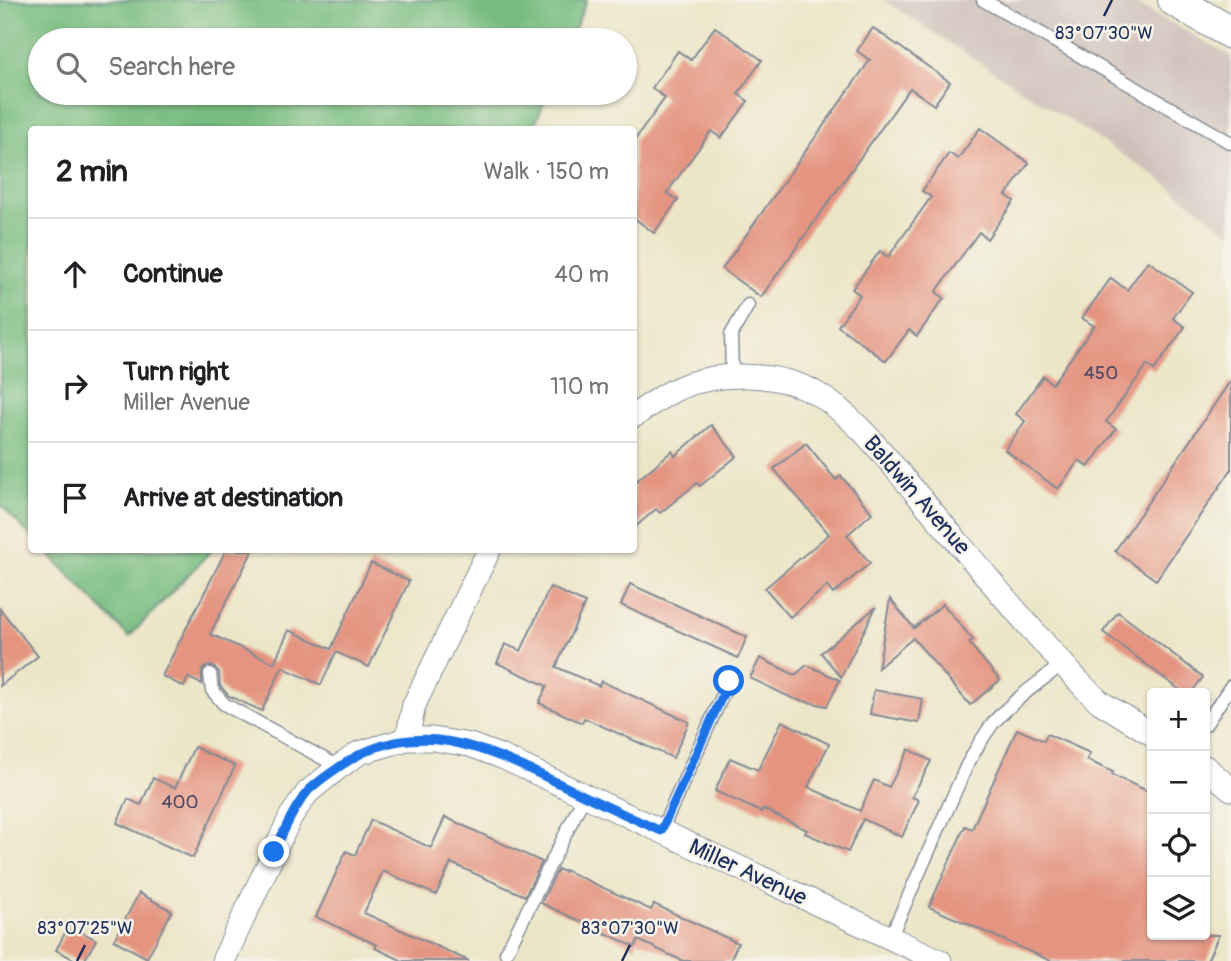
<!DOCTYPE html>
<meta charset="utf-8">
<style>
:root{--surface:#fff;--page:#f6f6f6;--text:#202124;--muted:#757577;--line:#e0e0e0}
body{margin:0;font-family:Pangolin,sans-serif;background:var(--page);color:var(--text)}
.controls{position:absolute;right:21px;bottom:21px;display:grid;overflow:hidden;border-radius:7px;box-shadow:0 2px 5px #0004}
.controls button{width:63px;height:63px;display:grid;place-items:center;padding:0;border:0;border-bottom:2px solid var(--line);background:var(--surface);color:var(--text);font:35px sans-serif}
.stop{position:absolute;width:21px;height:21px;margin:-16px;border:5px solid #1a73e8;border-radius:50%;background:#fff}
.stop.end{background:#1a73e8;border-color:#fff;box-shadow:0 2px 7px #0008}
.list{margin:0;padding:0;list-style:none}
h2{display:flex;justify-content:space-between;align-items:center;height:91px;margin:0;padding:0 28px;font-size:30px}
h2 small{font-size:23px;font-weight:400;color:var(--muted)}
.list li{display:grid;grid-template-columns:46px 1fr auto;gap:21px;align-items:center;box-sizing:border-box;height:112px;padding:0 28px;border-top:2px solid var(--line)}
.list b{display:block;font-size:26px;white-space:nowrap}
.list p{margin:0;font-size:23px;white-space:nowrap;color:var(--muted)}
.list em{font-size:23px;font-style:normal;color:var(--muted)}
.icon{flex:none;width:38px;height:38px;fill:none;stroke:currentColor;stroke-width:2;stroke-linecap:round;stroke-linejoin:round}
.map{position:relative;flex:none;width:1231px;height:961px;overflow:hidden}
.search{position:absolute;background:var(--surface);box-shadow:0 2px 5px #0004;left:28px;top:28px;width:609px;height:77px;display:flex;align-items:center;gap:18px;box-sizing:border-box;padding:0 24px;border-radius:38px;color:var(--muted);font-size:26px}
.panel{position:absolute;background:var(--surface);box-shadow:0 2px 5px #0004;left:28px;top:126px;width:609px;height:427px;border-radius:7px}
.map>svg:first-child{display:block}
.industrial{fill:#cfc1ba}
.forest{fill:#77bc80;stroke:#49766f;stroke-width:2}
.building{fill:#e49481}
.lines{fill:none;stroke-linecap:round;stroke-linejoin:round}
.lane-casing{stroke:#848a94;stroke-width:15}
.street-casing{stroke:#848a94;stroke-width:25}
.secondary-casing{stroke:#848a94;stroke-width:34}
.lane{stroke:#fff;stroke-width:12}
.street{stroke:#fff;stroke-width:23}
.secondary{stroke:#fff;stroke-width:32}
.route{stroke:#1a73e8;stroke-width:9}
.ticks{fill:none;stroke:#1b2f5e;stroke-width:2.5}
.labels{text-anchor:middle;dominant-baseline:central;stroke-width:5;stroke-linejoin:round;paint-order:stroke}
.number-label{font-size:19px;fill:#4d4867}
.street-label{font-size:23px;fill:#1b2f5e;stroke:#f7f3e8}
.ticks-label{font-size:18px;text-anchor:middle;fill:#1b2f5e;stroke:#f7f3e8;stroke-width:5;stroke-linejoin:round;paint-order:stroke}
</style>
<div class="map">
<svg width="1231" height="961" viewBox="0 0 1231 961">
<rect width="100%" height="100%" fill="#f7f3e8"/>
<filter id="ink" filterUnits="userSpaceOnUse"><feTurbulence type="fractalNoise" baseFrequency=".0143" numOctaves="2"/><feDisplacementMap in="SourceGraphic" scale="14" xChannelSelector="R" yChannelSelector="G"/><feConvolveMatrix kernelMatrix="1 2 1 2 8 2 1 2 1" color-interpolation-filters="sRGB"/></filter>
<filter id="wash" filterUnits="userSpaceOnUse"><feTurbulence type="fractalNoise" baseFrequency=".00686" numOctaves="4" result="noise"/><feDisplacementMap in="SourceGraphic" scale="28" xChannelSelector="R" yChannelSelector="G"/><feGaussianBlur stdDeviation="1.57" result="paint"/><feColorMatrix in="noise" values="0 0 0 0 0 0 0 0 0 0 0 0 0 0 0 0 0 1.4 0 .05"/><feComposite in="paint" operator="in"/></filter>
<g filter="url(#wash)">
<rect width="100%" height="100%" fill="#ece6c9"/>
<!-- industrial -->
<polygon class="industrial" points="883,0 1129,0 1231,56 1231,234 1157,177"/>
<!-- forest -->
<g class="forest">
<polygon points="0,0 587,0 570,40 40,40 40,93 548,93 533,129 32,130 31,536 0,504"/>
<polygon points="45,550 212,550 129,637"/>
</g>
<g id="blocks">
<!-- building -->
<g class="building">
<polygon points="715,27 762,60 738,94 748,101 721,138 711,131 667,193 678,200 654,233 634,218 634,141 665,98 652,88 678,51 691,60"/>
<polygon points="873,28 950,82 934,105 910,88 761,297 722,269 870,60 857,51"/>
<polygon points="980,128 1029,163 1006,195 1014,201 987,239 979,232 936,292 944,298 917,336 909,330 886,361 838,326 860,295 852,289 880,251 888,257 931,197 922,191 949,153 958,159"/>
<polygon points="1148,261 1192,292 1173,318 1185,327 1154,370 1147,365 1106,422 1116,429 1088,467 1079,460 1058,489 1005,450 1025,421 1016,414 1043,376 1052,384 1094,326 1082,318 1111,278 1127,290"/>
<polygon points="1231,380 1231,470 1156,580 1115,551"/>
<polygon points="711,425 737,456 700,486 697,483 660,513 656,509 634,528 634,483 672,451 675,456"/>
<polygon points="806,443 836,480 841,476 872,513 847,535 870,563 833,594 827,586 790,617 765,588 829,534 774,469"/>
<polygon points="226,550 253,550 210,634 274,663 289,630 331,649 371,563 409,581 369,667 336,652 321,685 282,667 262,711 229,696 220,686 219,672 213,666 205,667 202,670 202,684 188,678 184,687 162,676"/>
<polygon points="630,584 747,637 738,658 621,605"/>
<polygon points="550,587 585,603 556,667 599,686 601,681 689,722 673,758 584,718 582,723 539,703 547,686 497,663 505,644 521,651"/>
<polygon points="890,599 914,628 943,604 973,640 969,643 1000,680 970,705 913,638 878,668"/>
<polygon points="876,607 841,677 821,653"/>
<polygon points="0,609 38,656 0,686"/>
<polygon points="1118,612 1203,677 1191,693 1184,693 1103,632"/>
<polygon points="760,658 795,675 807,665 840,680 827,706 794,699 750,678"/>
<polygon points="874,690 923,699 919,723 870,714"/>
<polygon points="782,721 829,744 808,787 860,811 874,780 889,787 909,749 931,761 912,797 919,800 902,837 863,819 848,852 805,833 807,830 763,809 761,812 715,791 730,758 758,770"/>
<polygon points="1017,729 1044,741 1047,734 1090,753 1087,760 1113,772 1112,775 1152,793 1152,935 1219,935 1207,961 1051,961 929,907 965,826 972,829"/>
<polygon points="194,747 235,766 193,858 117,823 128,799 141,805 153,778 175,788"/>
<polygon points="445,817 542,862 525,896 451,863 436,895 383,871 364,913 469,961 403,961 375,948 377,945 316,917 346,851 355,855 371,820 431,848"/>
<polygon points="558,869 564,872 565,870 651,910 654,904 738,943 730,961 683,961 638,940 635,947 541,903"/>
<polygon points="139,893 172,911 147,958 114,940"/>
<polygon points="69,925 96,940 84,961 77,961 56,950"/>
</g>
</g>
</g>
<g filter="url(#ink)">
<use href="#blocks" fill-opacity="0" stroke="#848a94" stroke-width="2"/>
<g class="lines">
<defs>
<g id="lane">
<polyline points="983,0 1231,143"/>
<polyline points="732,377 731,335 748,305"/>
<polyline points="210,674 212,690 224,704 339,767"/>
<polyline points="1205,725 1231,686"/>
<polyline points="661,831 729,681"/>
<path d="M 890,938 L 967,765 C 975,750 984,735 994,722 C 1013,700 1039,683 1062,664"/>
<polyline points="506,953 585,795"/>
</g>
<g id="street">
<path d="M 634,416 C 648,406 663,395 679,388 C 718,371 777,372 814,392 C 856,416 886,458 916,493 C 972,558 1025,625 1084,687 L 1100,702 L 1152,734"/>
<polyline points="407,739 414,705 489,550"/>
<polyline points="1205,767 1231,789"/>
<polyline points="223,961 291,816 308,792 339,767 359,753 407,739 433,739 470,745 502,757 940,961"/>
</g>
<polyline id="secondary" points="1174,0 1231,33"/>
</defs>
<!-- lane casing -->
<use href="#lane" class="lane-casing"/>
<!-- street casing -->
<use href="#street" class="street-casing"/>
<!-- secondary casing -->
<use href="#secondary" class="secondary-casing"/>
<!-- lane -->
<use href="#lane" class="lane"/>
<!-- street -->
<use href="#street" class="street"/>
<!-- secondary -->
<use href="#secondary" class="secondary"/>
</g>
</g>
<g class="lines" filter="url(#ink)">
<!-- route -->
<path class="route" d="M 274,852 C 284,831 293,809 308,791 C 318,781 330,773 342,765 C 415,715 483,747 554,781 C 589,798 625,815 661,831 L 729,681"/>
</g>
<!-- ticks -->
<path class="ticks" d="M 1104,16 L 1112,0M 77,961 L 85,945M 622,961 L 630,945"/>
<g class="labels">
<!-- number labels -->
<g class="number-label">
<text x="1101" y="373">450</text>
<text x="180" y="802">400</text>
</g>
<!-- street labels -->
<g class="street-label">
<text transform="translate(917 495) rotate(49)">Baldwin Avenue</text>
<text transform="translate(748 872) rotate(25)">Miller Avenue</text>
</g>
</g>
<g class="ticks-label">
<text x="1104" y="39">83°07'30"W</text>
<text x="85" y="934">83°07'25"W</text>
<text x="630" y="934">83°07'30"W</text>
</g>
</svg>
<div class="controls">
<button>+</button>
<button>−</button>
<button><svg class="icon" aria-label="locate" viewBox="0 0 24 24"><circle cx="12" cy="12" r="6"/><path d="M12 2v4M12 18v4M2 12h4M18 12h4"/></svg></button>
<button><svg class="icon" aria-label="layers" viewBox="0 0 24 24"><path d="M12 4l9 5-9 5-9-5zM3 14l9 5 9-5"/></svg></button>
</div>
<div class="stop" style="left:729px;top:681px"></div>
<div class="stop end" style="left:274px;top:852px"></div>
<div class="search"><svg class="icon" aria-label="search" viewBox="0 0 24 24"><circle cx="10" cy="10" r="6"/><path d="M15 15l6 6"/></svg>Search here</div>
<section class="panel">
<h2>2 min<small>Walk · 150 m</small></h2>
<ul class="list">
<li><svg class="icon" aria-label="ahead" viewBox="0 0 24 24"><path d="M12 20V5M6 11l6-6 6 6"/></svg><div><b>Continue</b></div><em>40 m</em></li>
<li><svg class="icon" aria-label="right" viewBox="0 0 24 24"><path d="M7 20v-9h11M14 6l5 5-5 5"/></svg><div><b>Turn right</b><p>Miller Avenue</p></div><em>110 m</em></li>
<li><svg class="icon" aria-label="arrive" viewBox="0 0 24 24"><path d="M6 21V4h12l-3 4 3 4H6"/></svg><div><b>Arrive at destination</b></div></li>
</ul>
</section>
</div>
